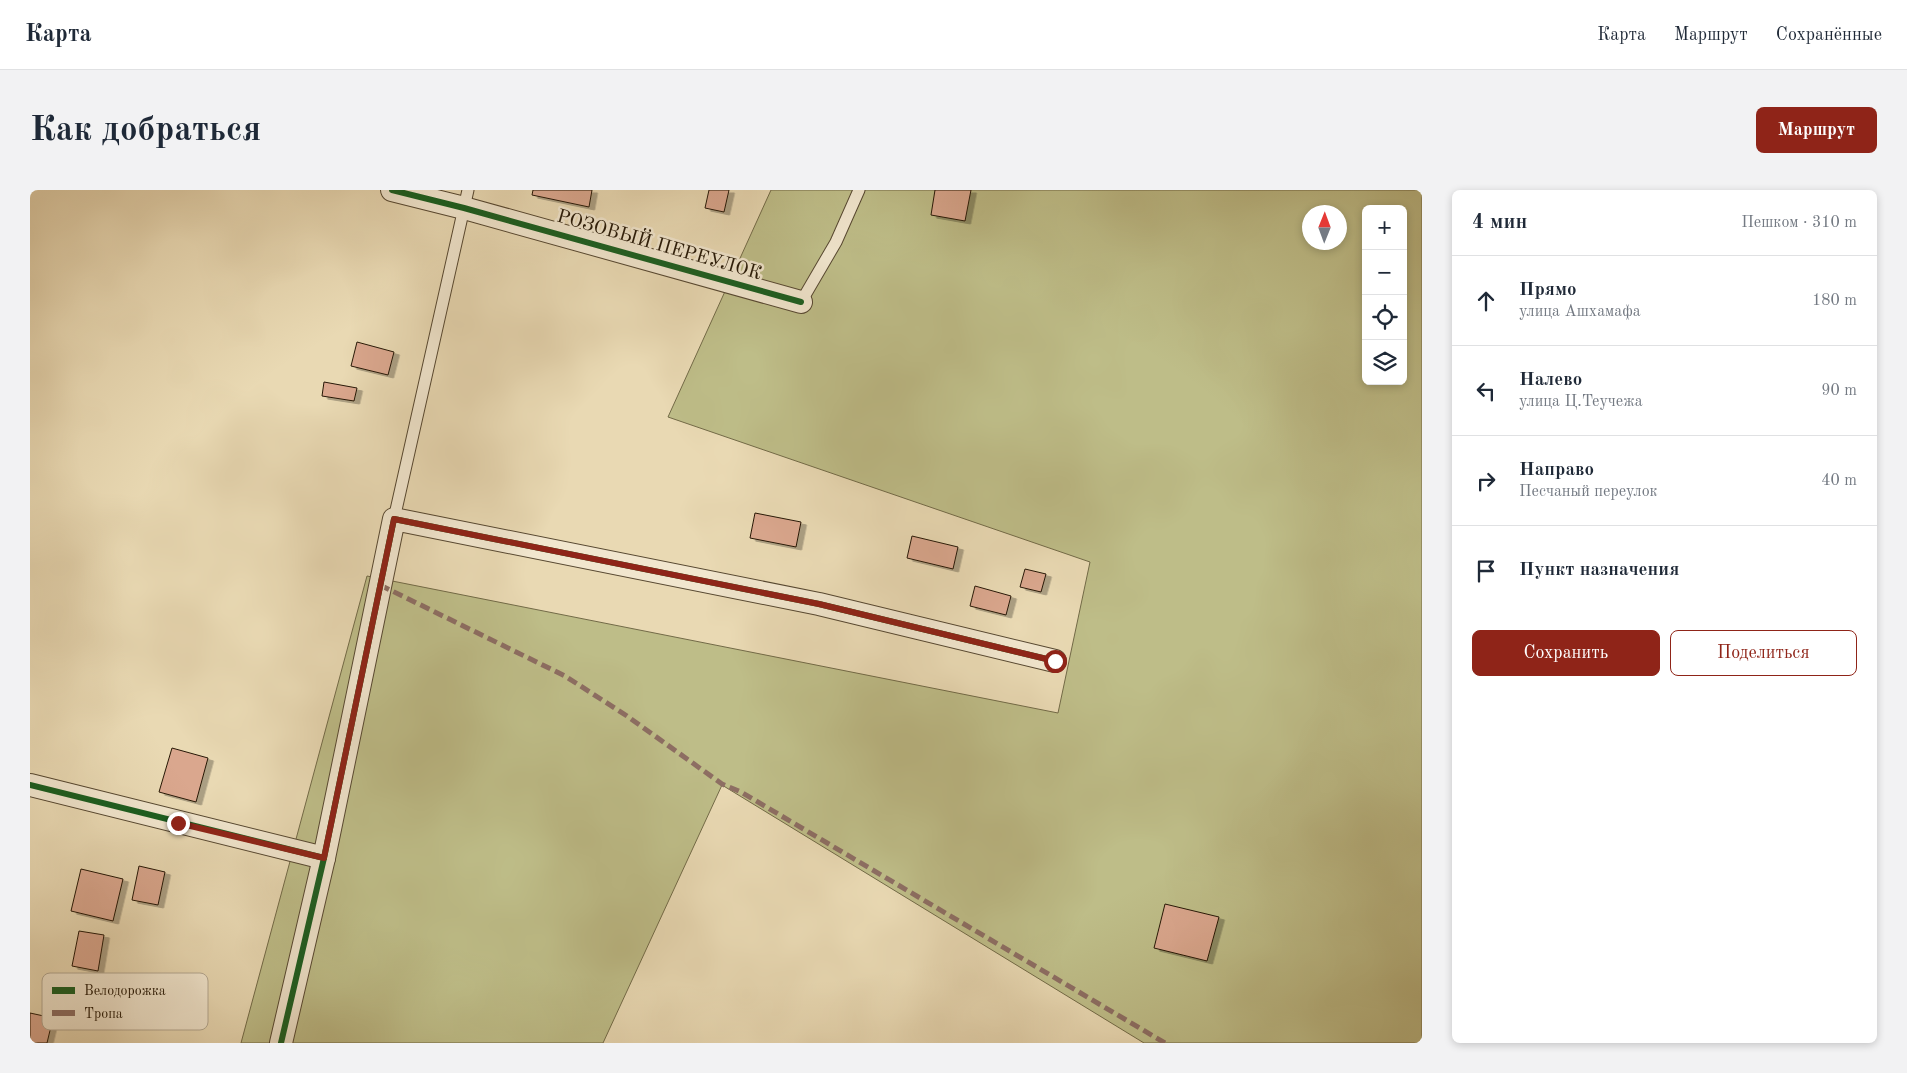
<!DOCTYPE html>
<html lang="ru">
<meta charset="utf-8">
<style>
:root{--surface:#fff;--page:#f2f2f3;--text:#1f2937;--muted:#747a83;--line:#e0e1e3;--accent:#8f2418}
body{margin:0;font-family:"Old Standard TT",serif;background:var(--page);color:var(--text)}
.controls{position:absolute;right:15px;top:15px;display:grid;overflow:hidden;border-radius:8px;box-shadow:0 2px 8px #0003}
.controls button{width:45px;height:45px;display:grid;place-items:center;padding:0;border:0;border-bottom:1px solid var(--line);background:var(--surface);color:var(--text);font:25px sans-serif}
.compass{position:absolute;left:1272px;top:15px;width:45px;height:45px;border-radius:50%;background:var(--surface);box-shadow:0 2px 8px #0003;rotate:1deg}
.stop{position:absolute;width:15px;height:15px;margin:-11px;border:4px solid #8f2418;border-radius:50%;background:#fff}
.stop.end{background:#8f2418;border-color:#fff;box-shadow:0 1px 5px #0008}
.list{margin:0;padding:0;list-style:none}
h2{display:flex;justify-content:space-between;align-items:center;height:65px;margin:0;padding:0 20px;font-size:21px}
h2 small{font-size:16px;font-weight:400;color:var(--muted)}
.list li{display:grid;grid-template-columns:32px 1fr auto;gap:15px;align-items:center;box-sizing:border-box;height:90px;padding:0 20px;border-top:1px solid var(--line)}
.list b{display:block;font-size:19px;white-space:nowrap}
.list p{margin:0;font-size:16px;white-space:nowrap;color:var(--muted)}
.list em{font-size:16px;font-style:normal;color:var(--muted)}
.actions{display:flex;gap:10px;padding:15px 20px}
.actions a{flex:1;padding:11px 0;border:1px solid var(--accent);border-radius:8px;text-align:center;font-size:18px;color:var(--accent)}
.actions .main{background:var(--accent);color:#fff}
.icon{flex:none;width:28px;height:28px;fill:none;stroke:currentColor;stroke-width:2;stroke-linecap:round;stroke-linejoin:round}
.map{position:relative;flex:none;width:1392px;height:853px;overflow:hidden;border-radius:8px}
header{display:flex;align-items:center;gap:30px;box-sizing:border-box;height:70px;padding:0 25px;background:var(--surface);border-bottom:1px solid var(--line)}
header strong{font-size:24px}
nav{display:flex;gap:28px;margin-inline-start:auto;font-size:18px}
.intro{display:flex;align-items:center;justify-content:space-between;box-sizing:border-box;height:120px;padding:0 30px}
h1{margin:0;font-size:35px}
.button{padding:12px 22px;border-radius:8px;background:var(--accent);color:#fff;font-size:18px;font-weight:700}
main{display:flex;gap:30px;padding:0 30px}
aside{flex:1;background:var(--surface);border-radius:8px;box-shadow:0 2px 8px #0003}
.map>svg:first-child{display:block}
.green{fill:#bebd88;stroke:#726a47;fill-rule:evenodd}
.building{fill:#daa78e;stroke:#261806;filter:url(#shadow)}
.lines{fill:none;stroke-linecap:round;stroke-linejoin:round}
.lane-casing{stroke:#574831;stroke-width:13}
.street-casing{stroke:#574831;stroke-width:24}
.lane{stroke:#f1e6ce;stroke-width:11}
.street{stroke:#f1e6ce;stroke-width:22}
.quiet{stroke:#8d6e63;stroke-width:5;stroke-dasharray:10 5;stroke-linecap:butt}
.cycleway-casing{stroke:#f1e6ce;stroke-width:9}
.cycleway{stroke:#1b5e20;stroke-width:6}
.route{stroke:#8f2418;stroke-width:6}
.labels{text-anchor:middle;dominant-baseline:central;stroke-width:5;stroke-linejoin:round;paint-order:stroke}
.street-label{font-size:19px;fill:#261806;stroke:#f1e6ce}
.key{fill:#f1e6ce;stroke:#b4a892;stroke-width:1}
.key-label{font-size:14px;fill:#261806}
</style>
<header>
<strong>Карта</strong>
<nav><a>Карта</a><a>Маршрут</a><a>Сохранённые</a></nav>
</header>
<div class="intro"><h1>Как добраться</h1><a class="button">Маршрут</a></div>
<main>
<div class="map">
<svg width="1392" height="853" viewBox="0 0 1392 853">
<defs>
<filter id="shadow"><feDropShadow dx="5.5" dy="3" stdDeviation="0" flood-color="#0004"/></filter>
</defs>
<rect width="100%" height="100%" fill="#e9d9b3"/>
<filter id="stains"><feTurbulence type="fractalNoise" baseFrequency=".004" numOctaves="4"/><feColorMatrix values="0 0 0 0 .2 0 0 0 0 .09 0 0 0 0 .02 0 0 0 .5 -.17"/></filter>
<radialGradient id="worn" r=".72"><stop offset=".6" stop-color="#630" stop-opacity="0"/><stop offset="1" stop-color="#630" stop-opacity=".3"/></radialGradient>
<!-- green -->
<path class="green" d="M 741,0 L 1392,0 L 1392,853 L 1114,853 L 692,595 L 573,853 L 211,853 L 337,386 L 1028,523 L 1060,372 L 638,227 ZM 1336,19 L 1373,19 L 1373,191 L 1336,191 ZM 1280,22 L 1310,22 L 1310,52 L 1280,52 Z"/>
<!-- building -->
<g class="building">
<polygon points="503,0 562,0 559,17 502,5"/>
<polygon points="679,0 699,0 694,22 675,18"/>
<polygon points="905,0 941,0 935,31 901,25"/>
<polygon points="327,152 364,162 358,185 321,176"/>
<polygon points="294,192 327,198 324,211 292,206"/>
<polygon points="725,323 771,332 766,357 720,348"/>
<polygon points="882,346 928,357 923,379 877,368"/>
<polygon points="995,379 1016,384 1011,402 990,397"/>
<polygon points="945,396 981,406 976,425 940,416"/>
<polygon points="142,558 178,568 166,612 129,602"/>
<polygon points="109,676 135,682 128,715 102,710"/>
<polygon points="51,679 93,689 83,731 41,721"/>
<polygon points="1135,714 1189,727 1177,771 1124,758"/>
<polygon points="49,741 74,745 68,781 42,776"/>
<polygon points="0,823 23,828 17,853 0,853"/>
</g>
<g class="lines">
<defs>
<g id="lane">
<polyline points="771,112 806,52 829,0"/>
<polyline points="364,329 438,0"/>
</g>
<g id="street">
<polyline points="362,0 434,18 771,112"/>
<polyline points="0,595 294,668"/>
<polyline points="251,853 294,668 364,329 789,414 1025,471"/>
</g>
</defs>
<!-- lane casing -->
<use href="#lane" class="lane-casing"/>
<!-- street casing -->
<use href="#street" class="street-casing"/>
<!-- lane -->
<use href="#lane" class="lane"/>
<!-- street -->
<use href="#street" class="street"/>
<!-- quiet -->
<polyline class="quiet" points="350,395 535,486 597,526 692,594 711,602 1135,853"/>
<defs>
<g id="cycleway">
<polyline points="362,0 434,18 771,112"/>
<polyline points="0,595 294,668"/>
<polyline points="251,853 294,668 364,329 789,414 1025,471"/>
</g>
</defs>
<!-- cycleway casing -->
<use href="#cycleway" class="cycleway-casing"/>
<!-- cycleway -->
<use href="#cycleway" class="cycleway"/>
</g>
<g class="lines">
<!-- route -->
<polyline class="route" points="148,633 294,668 364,329 789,414 1025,471"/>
</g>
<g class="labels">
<!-- street labels -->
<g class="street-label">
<text transform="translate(629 56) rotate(16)">РОЗОВЫЙ ПЕРЕУЛОК</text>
</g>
</g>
<!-- legend -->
<rect x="12" y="783" width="166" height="57" rx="8" class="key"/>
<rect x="22" y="797" width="23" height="7" fill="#1b5e20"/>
<rect x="22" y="820" width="23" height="6" fill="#8d6e63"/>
<g class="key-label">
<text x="54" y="805">Велодорожка</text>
<text x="54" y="828">Тропа</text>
</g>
<rect width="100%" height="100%" filter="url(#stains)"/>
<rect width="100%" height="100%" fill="url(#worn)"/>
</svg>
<div class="controls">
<button>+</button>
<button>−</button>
<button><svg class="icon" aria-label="locate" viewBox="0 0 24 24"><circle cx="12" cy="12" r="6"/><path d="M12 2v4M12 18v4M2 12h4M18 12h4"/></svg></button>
<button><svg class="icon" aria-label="layers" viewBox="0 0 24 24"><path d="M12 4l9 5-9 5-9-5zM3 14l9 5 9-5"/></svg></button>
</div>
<svg class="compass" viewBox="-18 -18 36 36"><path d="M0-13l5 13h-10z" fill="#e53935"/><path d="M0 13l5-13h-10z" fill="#747a83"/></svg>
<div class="stop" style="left:1025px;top:471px"></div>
<div class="stop end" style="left:148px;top:633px"></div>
</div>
<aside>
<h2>4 мин<small>Пешком · 310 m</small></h2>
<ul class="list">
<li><svg class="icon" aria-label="ahead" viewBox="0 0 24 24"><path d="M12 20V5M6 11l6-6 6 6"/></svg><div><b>Прямо</b><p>улица Ашхамафа</p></div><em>180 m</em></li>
<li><svg class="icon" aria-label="left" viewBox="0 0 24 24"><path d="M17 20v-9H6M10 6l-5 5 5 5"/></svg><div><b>Налево</b><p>улица Ц.Теучежа</p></div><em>90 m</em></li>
<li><svg class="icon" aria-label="right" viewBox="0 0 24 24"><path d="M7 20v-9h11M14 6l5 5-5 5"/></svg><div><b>Направо</b><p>Песчаный переулок</p></div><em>40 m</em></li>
<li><svg class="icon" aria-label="arrive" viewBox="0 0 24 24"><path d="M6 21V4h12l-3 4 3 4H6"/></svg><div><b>Пункт назначения</b></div></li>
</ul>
<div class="actions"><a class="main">Сохранить</a><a>Поделиться</a></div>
</aside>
</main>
